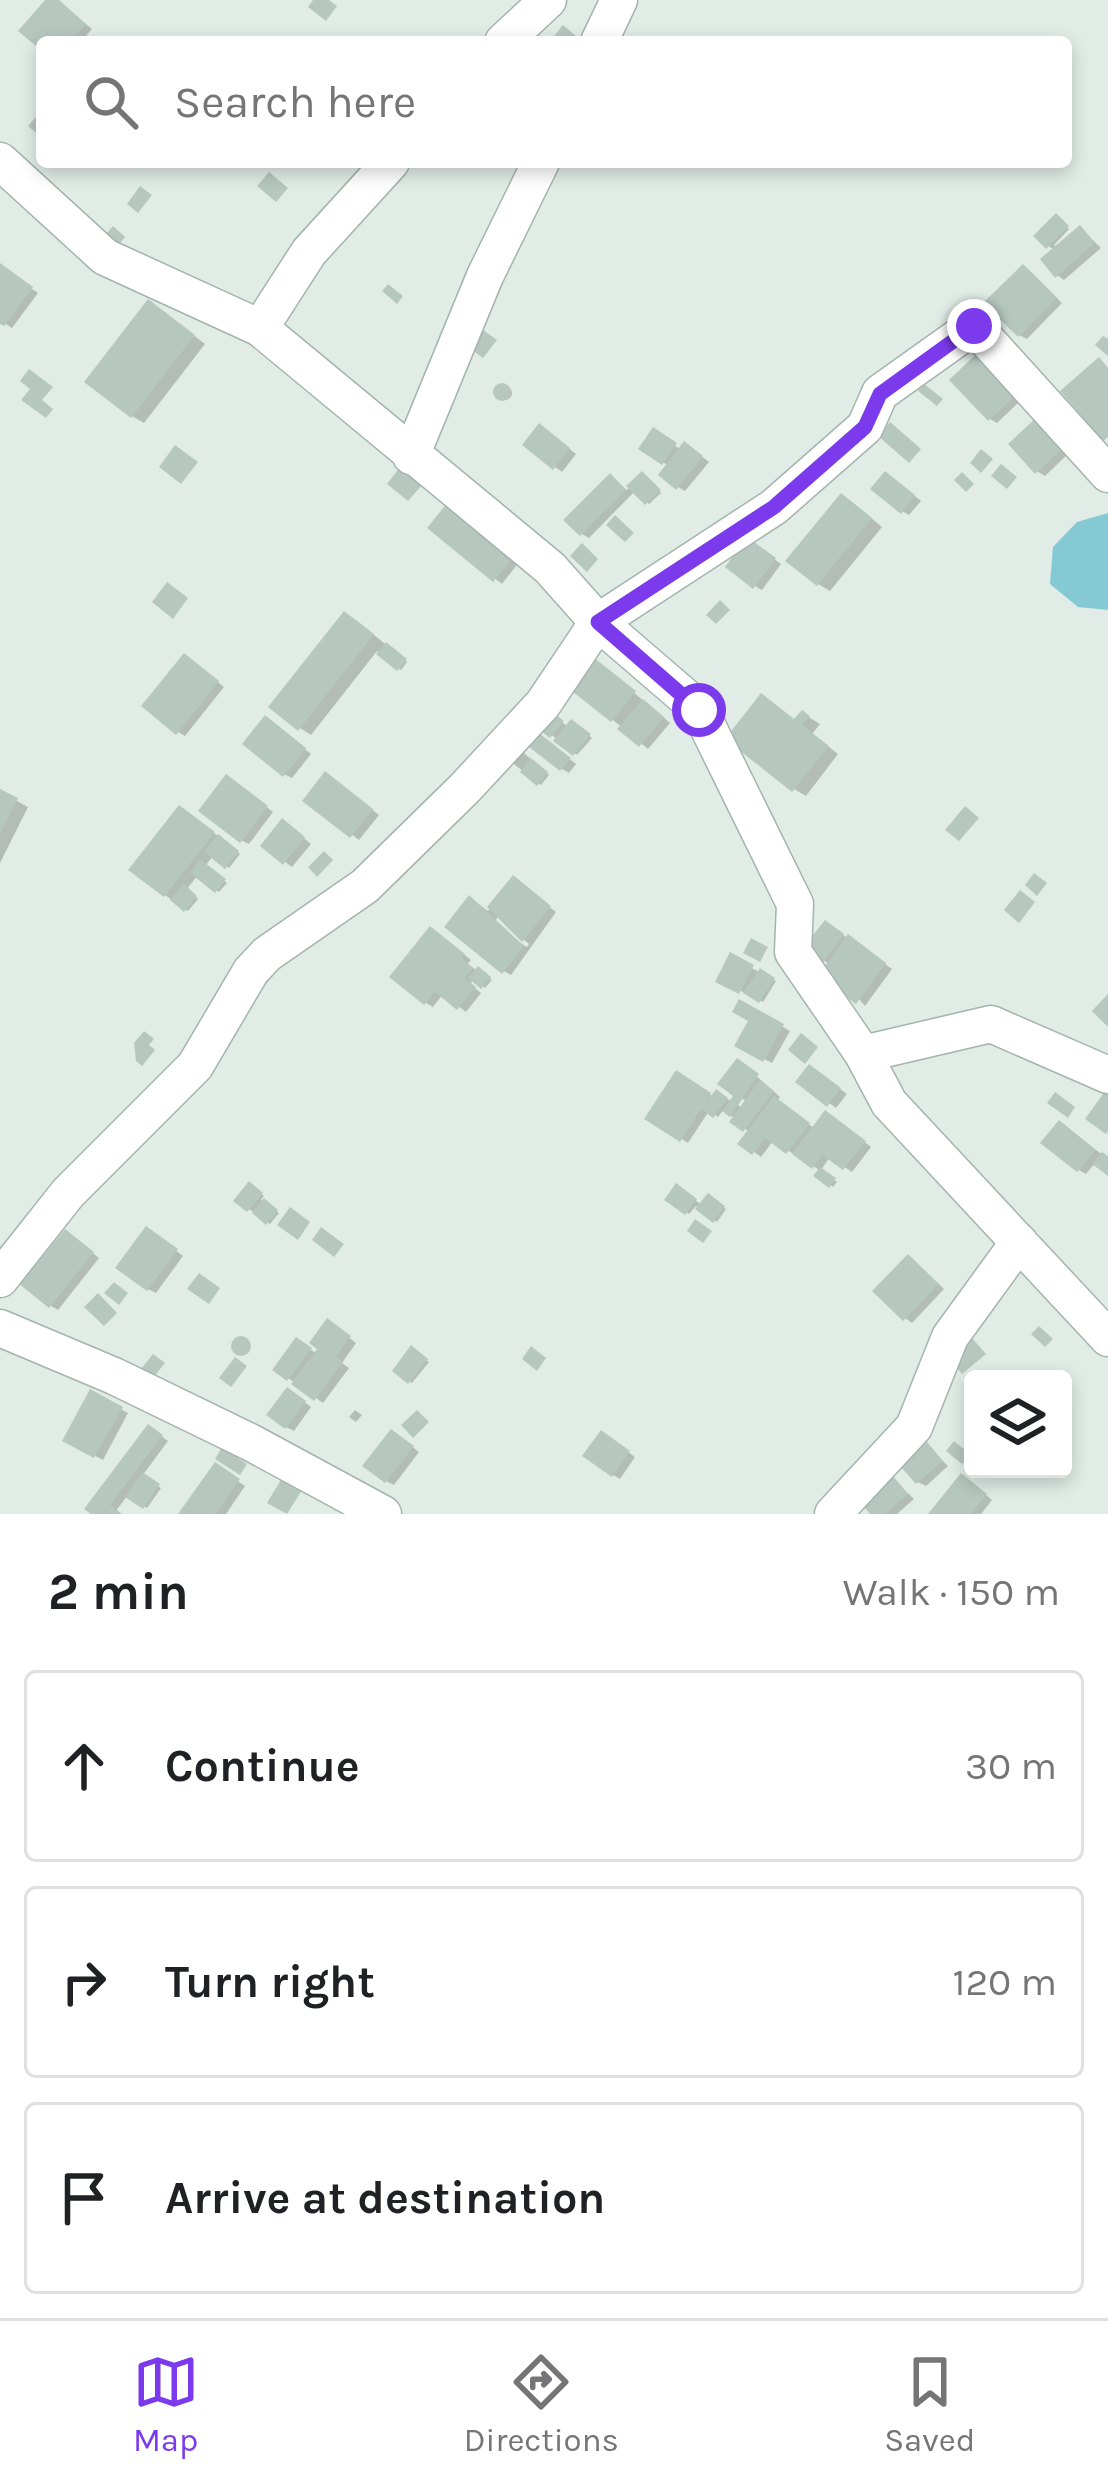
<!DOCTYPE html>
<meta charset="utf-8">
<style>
:root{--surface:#fff;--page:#f6f6f6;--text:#202124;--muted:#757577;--line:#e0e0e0;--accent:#7c3aed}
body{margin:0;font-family:Karla,sans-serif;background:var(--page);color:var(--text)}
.controls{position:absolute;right:36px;bottom:36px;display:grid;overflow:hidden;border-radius:12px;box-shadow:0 6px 18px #0003}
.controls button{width:108px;height:108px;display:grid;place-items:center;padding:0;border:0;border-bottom:3px solid var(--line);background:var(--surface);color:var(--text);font:60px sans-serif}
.stop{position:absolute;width:36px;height:36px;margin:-27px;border:9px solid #7c3aed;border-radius:50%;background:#fff}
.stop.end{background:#7c3aed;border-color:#fff;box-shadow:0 3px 12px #0008}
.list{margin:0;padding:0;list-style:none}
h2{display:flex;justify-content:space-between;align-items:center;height:156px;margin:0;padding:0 48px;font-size:51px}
h2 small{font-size:39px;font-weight:400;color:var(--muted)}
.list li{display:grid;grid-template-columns:78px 1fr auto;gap:36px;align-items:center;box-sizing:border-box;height:192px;margin:0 24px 24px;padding:0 24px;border:3px solid var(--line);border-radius:12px}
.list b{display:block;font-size:45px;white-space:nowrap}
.list em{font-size:39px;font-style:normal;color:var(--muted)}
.icon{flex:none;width:66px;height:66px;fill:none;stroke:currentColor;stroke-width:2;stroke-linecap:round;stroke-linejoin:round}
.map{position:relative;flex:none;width:1108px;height:1514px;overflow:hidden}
.search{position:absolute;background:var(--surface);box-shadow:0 6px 18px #0003;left:36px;right:36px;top:36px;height:132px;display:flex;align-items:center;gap:30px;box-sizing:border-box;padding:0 42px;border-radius:12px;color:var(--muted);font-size:45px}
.sheet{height:804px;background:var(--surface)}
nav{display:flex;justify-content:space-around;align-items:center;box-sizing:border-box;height:168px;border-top:3px solid var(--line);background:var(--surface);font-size:33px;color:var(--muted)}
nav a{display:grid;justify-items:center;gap:6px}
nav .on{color:var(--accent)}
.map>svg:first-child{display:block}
.water{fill:#85c9d5}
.shadow{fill:#0003;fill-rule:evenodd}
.building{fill:#b6c7c0}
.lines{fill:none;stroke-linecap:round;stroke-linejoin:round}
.minor-casing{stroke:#a3b4ae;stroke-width:39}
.minor{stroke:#fff;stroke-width:36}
.route{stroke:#7c3aed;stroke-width:15}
</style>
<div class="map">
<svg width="1108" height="1514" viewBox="0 0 1108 1514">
<rect width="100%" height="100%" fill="#e1ece7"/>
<!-- water -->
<polygon class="water" points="1108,513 1108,610 1078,607 1050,584 1053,547 1077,522"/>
<!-- shadow -->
<g class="shadow">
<polygon points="49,0 57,0 92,29 81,42 42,42 42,48 23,31"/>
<polygon points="1059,219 1069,229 1054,245 1057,248 1080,228 1101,248 1064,280 1057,275 1055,250 1048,246"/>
<polygon points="0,267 38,293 12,328 0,320"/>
<polygon points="1031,272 1062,303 1027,339 1019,335"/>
<polygon points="160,310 205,344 144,423 132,416"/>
<polygon points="977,358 1020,401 997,423 990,419"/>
<circle cx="505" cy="393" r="7"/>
<polygon points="1039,420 1071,451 1045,476 1037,471"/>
<polygon points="547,431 576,454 562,472 555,467"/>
<polygon points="654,431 681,450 692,449 709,462 685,491 678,487 669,466 642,448"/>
<polygon points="643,474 661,493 649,504 635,491 589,538 582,534 610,477 627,490"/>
<polygon points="893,479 921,501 909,515 902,511"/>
<polygon points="853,503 882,527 830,591 818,584"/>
<polygon points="431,528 520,561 502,584"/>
<polygon points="755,545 781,564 762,590 755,586"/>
<polygon points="357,621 407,662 401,670 377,651 311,735 300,728"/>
<polygon points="192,661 224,687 185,736 178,732"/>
<polygon points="601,665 670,723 648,749 613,720"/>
<polygon points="548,711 568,727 574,724 592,738 577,755 538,724"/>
<polygon points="802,713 820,724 812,734 838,754 806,796 794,789 796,721"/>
<polygon points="273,723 311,754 292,778 284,774"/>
<polygon points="539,735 576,764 569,773 562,769"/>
<polygon points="516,746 549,775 541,785 506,758"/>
<polygon points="333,779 379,815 359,840 306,800"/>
<polygon points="234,782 273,812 249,844 241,840"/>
<polygon points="0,792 28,807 0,863"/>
<polygon points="192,815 240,854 229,868 213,856 205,866 227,883 219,892 197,876 187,889 198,899 188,911 165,895"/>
<polygon points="290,826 311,844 292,867 264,846"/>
<path d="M 514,879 L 556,912 L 511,975 L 504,971 L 477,903 L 488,911 ZM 505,907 L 503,922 L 529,944 L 527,947 L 492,925 Z"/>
<polygon points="833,928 892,969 865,1006 829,964 807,949"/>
<polygon points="438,934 471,960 467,964 492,980 485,988 474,979 470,984 481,993 466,1012 443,994 433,1007 426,1003"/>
<polygon points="731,957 776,981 763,1002 719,980"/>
<polygon points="741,1003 790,1031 772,1063 738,1045 752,1020"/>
<polygon points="745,1066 780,1097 777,1101 815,1129 833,1118 871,1147 852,1172 830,1157 821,1170 837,1182 833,1187 817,1175 821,1171 773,1141 761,1157 742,1143 750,1133 724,1109 718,1117 709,1111 688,1143 648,1118 677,1074 714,1097 717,1093 743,1108 748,1102 741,1098"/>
<polygon points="817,1072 847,1094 836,1108 799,1081"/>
<polygon points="1067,1128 1108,1159 1108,1172 1095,1163 1086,1174 1079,1170"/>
<polygon points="250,1185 264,1196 261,1200 279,1213 270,1224 238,1201"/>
<polygon points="677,1187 702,1205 709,1197 726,1209 717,1222 696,1206 689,1214 668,1199"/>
<polygon points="154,1234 183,1256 156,1293 148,1289"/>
<polygon points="72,1237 99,1258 58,1310 51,1306 34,1271"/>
<polygon points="915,1262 944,1289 912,1323 905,1318"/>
<polygon points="335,1327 356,1343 342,1363 349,1368 323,1403 276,1369 304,1345 317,1354"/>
<circle cx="243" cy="1348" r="7"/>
<polygon points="412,1349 429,1362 412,1383 396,1370"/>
<polygon points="91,1393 128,1413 103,1460 66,1440"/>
<polygon points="295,1395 311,1407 294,1431 286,1427"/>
<polygon points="355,1410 362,1415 356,1422 349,1417"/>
<polygon points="156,1432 168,1441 142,1476 161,1488 147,1508 128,1495 115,1512 96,1514"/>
<polygon points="399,1437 419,1452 394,1485 386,1481"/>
<polygon points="609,1438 635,1457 620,1479 613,1475"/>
<polygon points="927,1446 948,1466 926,1486 918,1482"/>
<polygon points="215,1466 245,1486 226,1514 182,1514"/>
<polygon points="892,1478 914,1499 897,1514 874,1514"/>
<polygon points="969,1481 992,1500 981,1514 932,1514"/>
</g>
<!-- building -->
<g class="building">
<polygon points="45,0 59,0 86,24 70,42 42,42 42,51 18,31"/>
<polygon points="313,0 329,0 337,6 326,21 308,7"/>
<polygon points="563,25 576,36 571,42 553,42 551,40"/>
<polygon points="42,110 42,138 28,126"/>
<polygon points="269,172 288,188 276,202 257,186"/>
<polygon points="140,186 152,195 138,213 127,204"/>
<polygon points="1056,213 1069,226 1046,249 1033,236"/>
<polygon points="1080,225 1095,243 1055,278 1040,259"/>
<polygon points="113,226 125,237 111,254 98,243"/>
<polygon points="0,263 33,287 4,326 0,324"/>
<polygon points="1023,264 1057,298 1018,337 983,303"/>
<polygon points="388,284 403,296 397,304 382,291"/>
<polygon points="148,299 195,335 131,418 84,382"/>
<polygon points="479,327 497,340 483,358 466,345"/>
<polygon points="1103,336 1108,339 1108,356 1095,345"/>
<polygon points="976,354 1015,396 988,421 949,380"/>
<polygon points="1099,357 1108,368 1108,437 1103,441 1060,391"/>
<polygon points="29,369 53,387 42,400 53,409 46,418 21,400 30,389 20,381"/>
<circle cx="502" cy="392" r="9"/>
<polygon points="924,384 943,399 937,406 918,391"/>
<polygon points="1038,416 1065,446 1035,474 1008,444"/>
<polygon points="890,422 921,449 909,463 878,436"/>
<polygon points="539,423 570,448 553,470 522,445"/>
<polygon points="653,427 677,443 662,465 638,449"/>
<polygon points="684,441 703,456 676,490 658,475"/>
<polygon points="175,445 198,462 181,484 159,467"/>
<polygon points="981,449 993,459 981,473 970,463"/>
<polygon points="1001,464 1017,477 1007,489 991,476"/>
<polygon points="400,467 422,485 408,501 387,484"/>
<polygon points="642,471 661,490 645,505 626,486"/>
<polygon points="885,471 915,495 901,514 870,489"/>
<polygon points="962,472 974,484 966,492 954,480"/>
<polygon points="610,473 626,490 580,536 563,520"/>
<polygon points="841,493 872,518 817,586 785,561"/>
<polygon points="448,502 515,555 493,582 427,528"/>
<polygon points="615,515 634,533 625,542 606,525"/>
<polygon points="747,537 776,558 753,589 725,567"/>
<polygon points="582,543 598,559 587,572 570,556"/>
<polygon points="167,582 188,598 173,619 152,602"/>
<polygon points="720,600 730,610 716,624 706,615"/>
<polygon points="344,611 374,634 298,731 268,707"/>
<polygon points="386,642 407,659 397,671 376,654"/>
<polygon points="184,653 219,681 176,735 141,706"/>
<polygon points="593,657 636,691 611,722 568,688"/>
<polygon points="761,693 794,719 802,710 810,716 802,725 829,746 792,792 725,739"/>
<polygon points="643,699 664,717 639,747 617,729"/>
<polygon points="547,708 564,721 550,738 533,725"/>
<polygon points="265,715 306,748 283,777 242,744"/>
<polygon points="571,719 591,734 573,756 553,741"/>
<polygon points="531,727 571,758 560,771 520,740"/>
<polygon points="531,758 548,772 537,786 520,772"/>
<polygon points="325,771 373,809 350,838 302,801"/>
<polygon points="226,774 268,806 240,843 198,811"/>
<polygon points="0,789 18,798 0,834"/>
<polygon points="179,805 215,832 164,897 128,870"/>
<polygon points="965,806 979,818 959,841 945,830"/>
<polygon points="282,818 305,837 283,865 260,846"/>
<polygon points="218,834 239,851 225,869 204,852"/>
<polygon points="324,851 333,860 317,877 308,867"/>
<polygon points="200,859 226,879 215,893 190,873"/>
<polygon points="1034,873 1047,883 1037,896 1025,885"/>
<polygon points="513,875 551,906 522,942 487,907"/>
<polygon points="184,884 197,896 184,912 170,900"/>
<polygon points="1020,890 1035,902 1019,923 1004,910"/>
<polygon points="469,895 524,946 502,974 444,927"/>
<polygon points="825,920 844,934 822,964 802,949"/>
<polygon points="430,926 465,954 462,958 473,968 465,978 476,987 457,1010 435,992 424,1005 389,977"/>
<polygon points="848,934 886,963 856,1004 818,976"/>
<polygon points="751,938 768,947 760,962 743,953"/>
<polygon points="730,952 754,965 739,994 715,982"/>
<polygon points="478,966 491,977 481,989 468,978"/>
<polygon points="760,968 775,978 759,1003 743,993"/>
<polygon points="1108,994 1108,1027 1092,1011"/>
<polygon points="739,999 784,1024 763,1062 734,1046 748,1021 732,1012"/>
<polygon points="144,1031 154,1039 149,1045 155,1050 142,1066 136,1061 134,1043"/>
<polygon points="801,1033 818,1047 805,1064 788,1050"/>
<polygon points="737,1058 759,1074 730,1117 722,1111 733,1096 717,1084"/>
<polygon points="809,1064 841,1088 827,1107 795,1082"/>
<polygon points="676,1070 711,1093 705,1104 716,1089 728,1098 713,1118 701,1109 680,1142 644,1119"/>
<polygon points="760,1080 774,1091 743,1132 729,1122"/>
<polygon points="1108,1087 1108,1131 1106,1134 1085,1119"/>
<polygon points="1055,1092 1075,1107 1068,1118 1047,1103"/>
<polygon points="774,1096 810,1123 786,1154 765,1138 752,1155 737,1144"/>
<polygon points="825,1110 866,1141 843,1170 822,1155 812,1169 792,1154"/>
<polygon points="1059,1120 1096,1150 1077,1172 1040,1143"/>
<polygon points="1102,1152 1108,1156 1108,1176 1092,1164"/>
<polygon points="820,1167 836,1178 829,1188 813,1176"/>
<polygon points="249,1181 263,1193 247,1212 233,1201"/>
<polygon points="676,1183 697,1199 685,1215 664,1200"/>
<polygon points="708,1193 725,1206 713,1223 695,1209"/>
<polygon points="264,1198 278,1210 266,1225 252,1213"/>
<polygon points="290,1207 310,1222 298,1240 277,1225"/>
<polygon points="695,1219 712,1231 703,1243 687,1231"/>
<polygon points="146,1226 178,1249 147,1291 115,1268"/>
<polygon points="321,1227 344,1244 334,1257 312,1240"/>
<polygon points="65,1229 94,1252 49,1308 13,1279 25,1262 33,1268"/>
<polygon points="908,1254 939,1284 903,1321 872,1291"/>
<polygon points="199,1273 220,1288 209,1304 187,1289"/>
<polygon points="114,1282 128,1293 119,1305 104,1293"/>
<polygon points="98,1293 117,1313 104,1326 84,1307"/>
<polygon points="327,1318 351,1336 336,1356 343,1362 314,1401 291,1384 317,1349 309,1343"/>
<polygon points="1039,1326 1053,1339 1045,1347 1031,1334"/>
<circle cx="241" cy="1346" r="10"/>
<polygon points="296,1337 312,1348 287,1381 272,1370"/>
<polygon points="971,1337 986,1354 962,1374 947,1357"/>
<polygon points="411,1345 428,1359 408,1384 392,1371"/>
<polygon points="531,1346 546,1358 537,1371 522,1359"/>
<polygon points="153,1354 165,1363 153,1378 141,1369"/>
<polygon points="235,1357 247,1366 231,1387 219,1378"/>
<polygon points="287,1387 306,1401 285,1429 266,1415"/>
<polygon points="90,1389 123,1407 94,1458 62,1441"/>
<polygon points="417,1410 429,1422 413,1438 401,1425"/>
<polygon points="148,1424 163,1435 110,1505 122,1514 91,1514 84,1509"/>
<polygon points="391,1429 414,1446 385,1483 362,1466"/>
<polygon points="601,1430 630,1451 612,1477 582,1456"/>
<polygon points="954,1441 970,1454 962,1464 946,1451"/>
<polygon points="927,1442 943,1461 916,1484 900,1466"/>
<polygon points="222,1447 247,1464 240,1475 215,1459"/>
<polygon points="215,1462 240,1479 216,1514 178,1514"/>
<polygon points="142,1472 160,1484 143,1509 125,1497"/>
<polygon points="961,1473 987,1494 971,1514 928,1514"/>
<polygon points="892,1475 908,1494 885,1514 870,1514 860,1502"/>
<polygon points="282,1478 302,1490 287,1514 267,1503"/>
</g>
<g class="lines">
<defs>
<g id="minor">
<polyline points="503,42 548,0"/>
<polyline points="599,42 619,0"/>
<polyline points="0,161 105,257 260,328 550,568 598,622 699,709 795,904 793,952 863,1054 889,1103 1108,1338"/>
<polyline points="260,328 309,252 391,162"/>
<polyline points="411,456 485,276 541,162"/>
<polyline points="863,1054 991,1024 1108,1075"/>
<polyline points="0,1279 68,1193 195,1066 251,971 267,954 365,886 465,788 543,704 598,622 774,507 865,427 880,393 974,326 1108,474"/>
<polyline points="0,1328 114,1376 250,1442 383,1514"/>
<polyline points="833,1514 914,1427 950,1337 1019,1242"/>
</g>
</defs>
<!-- minor casing -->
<use href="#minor" class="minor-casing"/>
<!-- minor -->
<use href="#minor" class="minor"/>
</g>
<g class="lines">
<!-- route -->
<polyline class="route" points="699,710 598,622 774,507 865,427 880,394 974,326"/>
</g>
</svg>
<div class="controls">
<button><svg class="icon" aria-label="layers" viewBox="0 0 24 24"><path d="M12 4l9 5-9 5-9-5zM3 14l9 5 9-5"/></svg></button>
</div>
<div class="stop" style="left:699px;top:710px"></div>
<div class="stop end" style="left:974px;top:326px"></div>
<div class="search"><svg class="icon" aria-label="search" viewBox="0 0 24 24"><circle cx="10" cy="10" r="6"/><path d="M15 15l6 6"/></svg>Search here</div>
</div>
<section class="sheet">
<h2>2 min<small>Walk · 150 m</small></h2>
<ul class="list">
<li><svg class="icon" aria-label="ahead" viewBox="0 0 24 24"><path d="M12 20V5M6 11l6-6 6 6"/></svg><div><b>Continue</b></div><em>30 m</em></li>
<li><svg class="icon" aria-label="right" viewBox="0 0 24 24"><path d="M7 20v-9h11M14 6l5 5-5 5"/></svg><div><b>Turn right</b></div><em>120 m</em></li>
<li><svg class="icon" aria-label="arrive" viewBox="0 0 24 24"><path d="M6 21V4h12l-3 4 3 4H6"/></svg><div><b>Arrive at destination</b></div></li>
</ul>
</section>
<nav>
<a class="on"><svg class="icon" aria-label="map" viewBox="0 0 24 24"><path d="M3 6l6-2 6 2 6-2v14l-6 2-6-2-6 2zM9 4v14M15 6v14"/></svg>Map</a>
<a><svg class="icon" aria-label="directions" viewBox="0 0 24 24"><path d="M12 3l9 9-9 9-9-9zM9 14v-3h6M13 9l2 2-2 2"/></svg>Directions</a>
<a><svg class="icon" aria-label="saved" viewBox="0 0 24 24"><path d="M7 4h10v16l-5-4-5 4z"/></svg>Saved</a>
</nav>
